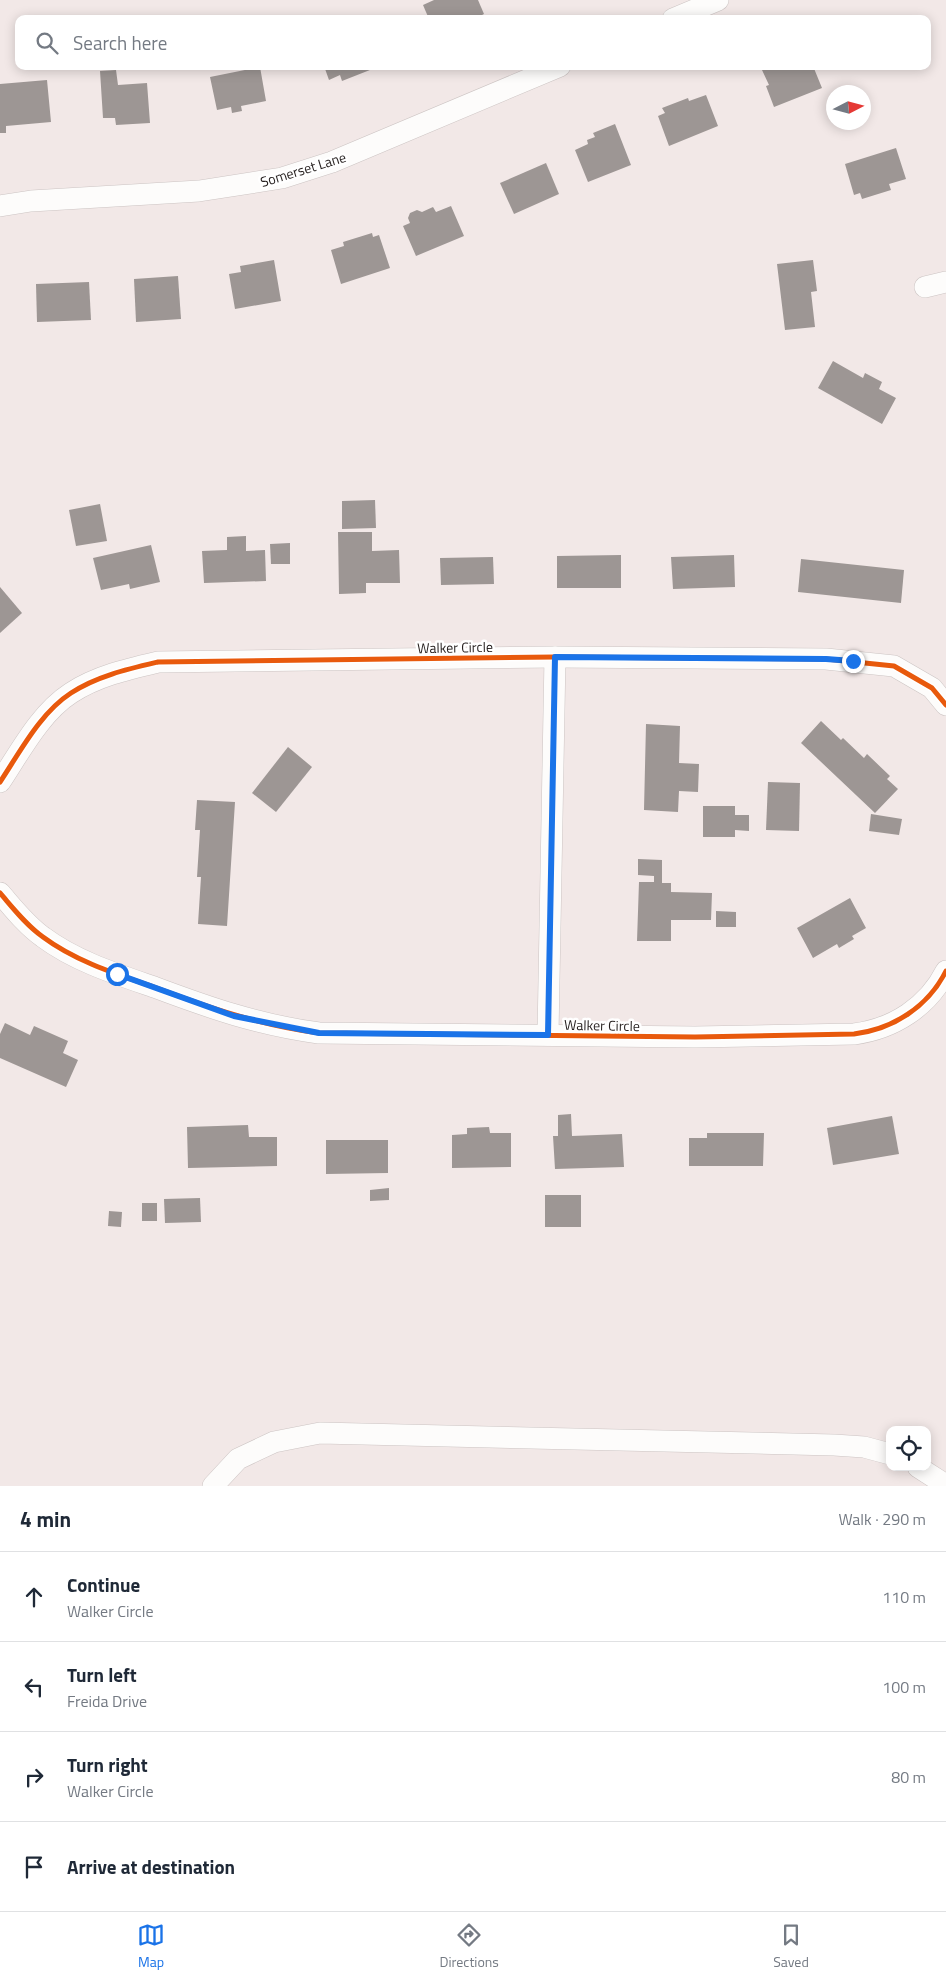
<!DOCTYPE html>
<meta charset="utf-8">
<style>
:root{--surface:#fff;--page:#f6f6f7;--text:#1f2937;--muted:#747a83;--line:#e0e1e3;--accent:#1a73e8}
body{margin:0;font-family:"Titillium Web",sans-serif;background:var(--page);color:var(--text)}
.controls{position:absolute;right:15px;bottom:15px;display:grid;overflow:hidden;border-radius:10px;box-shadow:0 2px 12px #0003}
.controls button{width:45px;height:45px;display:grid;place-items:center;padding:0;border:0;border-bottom:1px solid var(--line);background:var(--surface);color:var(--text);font:25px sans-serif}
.compass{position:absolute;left:826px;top:85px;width:45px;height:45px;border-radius:50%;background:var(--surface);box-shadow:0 2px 12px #0003;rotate:84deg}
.stop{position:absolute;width:15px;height:15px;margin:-11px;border:4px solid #1a73e8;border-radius:50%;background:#fff}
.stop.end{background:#1a73e8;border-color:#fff;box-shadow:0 1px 5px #0008}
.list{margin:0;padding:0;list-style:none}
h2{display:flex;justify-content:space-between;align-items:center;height:65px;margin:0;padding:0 20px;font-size:21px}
h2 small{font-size:16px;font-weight:400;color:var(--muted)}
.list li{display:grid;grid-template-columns:32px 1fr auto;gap:15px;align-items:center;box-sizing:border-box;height:90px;padding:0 20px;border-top:1px solid var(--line)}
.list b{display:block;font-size:19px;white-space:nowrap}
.list p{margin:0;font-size:16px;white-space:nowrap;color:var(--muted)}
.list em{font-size:16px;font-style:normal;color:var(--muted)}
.icon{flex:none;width:28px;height:28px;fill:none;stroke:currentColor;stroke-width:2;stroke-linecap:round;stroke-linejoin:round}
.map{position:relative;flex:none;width:946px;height:1486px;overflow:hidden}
.search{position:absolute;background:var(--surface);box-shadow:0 2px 12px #0003;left:15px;right:15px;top:15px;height:55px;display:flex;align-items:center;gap:12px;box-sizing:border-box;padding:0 18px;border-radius:10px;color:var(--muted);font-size:19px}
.sheet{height:425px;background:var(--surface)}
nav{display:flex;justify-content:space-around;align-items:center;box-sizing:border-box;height:70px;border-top:1px solid var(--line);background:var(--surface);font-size:14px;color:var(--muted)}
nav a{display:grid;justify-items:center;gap:2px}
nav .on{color:var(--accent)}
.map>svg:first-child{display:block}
.building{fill:#9d9694}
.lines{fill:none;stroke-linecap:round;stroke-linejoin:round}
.minor-casing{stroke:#ccc4c3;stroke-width:22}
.minor{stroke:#fdfcfb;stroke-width:21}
.cycleway-casing{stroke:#fff;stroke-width:8}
.cycleway{stroke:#e8590c;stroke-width:5}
.route{stroke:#1a73e8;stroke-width:6}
.labels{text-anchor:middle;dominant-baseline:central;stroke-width:5;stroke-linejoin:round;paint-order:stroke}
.street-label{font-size:14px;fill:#241e1d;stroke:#fff}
</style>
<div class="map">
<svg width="946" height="1486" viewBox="0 0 946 1486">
<rect width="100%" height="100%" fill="#f2e8e7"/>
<!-- building -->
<g class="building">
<polygon points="434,0 478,0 484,14 474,19 429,19 423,5"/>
<polygon points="324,66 374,66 375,68 342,81 340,75 329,80"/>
<polygon points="772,66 813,66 822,88 774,107 766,86 769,85 762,70"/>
<polygon points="260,67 266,101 241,106 242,111 232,113 231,107 217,110 210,77"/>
<polygon points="116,70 118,85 147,83 150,123 116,125 115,118 103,118 100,71"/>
<polygon points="47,80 51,122 6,126 6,133 0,133 0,84"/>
<polygon points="706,95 718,126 669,146 658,116 665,113 662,108 688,98 689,101"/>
<polygon points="615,124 631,165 588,182 575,150 588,144 587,140 595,137 593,133"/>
<polygon points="896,148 906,179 889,184 891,190 862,199 860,193 854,195 845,164"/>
<polygon points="546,163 559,194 514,214 500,183"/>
<polygon points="451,206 464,236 416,256 403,226 410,223 408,218 410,213 417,210 422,212 433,207 436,212"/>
<polygon points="372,233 373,237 379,235 390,268 341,284 331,250 344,246 343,242"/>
<polygon points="274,260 281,301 235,309 229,274 241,272 240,266"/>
<polygon points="813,260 817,291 811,292 815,327 785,330 777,264"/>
<polygon points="178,276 181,319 136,322 134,279"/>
<polygon points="89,282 91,320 37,322 36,284"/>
<polygon points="833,361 863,378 865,373 882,382 879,389 896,398 882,424 818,388"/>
<polygon points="375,500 376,528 342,529 342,501"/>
<polygon points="100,504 107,541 76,546 69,510"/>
<polygon points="338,532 372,532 372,551 399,550 400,583 366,583 366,593 339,594"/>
<polygon points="246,536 246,551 265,550 266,581 204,583 202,551 227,550 227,537"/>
<polygon points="290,543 290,564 271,564 270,544"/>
<polygon points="151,545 160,582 130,589 129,584 101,590 93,558"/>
<polygon points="621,555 621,588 557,588 557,556"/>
<polygon points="734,555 735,587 673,589 671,557"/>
<polygon points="493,557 494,584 441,585 440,558"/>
<polygon points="801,559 904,570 901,603 798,592"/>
<polygon points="0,587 22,613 0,633"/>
<polygon points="821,721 841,740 843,738 864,758 867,754 890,776 887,779 898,789 875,813 801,743"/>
<polygon points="646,724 680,726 679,763 699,764 698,792 679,791 678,812 644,810"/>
<polygon points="288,747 312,767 276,812 252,793"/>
<polygon points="768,782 800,783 799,831 766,830"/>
<polygon points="197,800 235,802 227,926 198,924 201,877 197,877 200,830 195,830"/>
<polygon points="703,806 735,806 735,815 749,815 749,831 735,830 735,837 703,837"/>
<polygon points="871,814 902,819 899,835 869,831"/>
<polygon points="638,859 662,860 662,883 671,883 671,892 712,893 711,920 671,920 671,941 637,941 639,882 654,882 654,876 638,875"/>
<polygon points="850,898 866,928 852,936 854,939 839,948 837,944 813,958 797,928"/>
<polygon points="716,911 736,912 736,927 716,927"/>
<polygon points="5,1023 30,1035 34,1026 68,1041 63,1053 78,1060 66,1087 0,1058 0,1034"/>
<polygon points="571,1114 572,1136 622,1134 624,1167 555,1169 553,1136 558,1136 558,1115"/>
<polygon points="892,1116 899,1154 833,1165 827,1128"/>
<polygon points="248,1125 249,1137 277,1137 277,1166 188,1168 187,1127"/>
<polygon points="489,1127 490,1133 511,1133 511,1167 452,1168 452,1135 467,1134 467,1128"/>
<polygon points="707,1133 764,1133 763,1166 689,1166 689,1138 707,1138"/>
<polygon points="326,1140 388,1140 388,1173 326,1174"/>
<polygon points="389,1188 389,1200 370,1201 370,1190"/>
<rect x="545" y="1195" width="36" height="32"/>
<polygon points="200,1198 201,1222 165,1223 164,1199"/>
<rect x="142" y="1203" width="15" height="18"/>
<polygon points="109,1211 122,1212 121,1227 108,1226"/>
</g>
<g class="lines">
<defs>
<g id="minor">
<polyline points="673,19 718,0"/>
<polyline points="0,206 31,201 199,191 282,178 332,162 560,66"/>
<polyline points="925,287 946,282"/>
<path d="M 0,782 C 20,752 40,713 71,693 C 97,676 128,669 158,662 L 555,657 L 826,659 L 894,666 L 932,688 L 946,705"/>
<path d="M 0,893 C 13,908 26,925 43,937 C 75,961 116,974 154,987 C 210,1008 259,1025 319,1033 L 695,1037 L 854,1034 C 893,1029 928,1007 946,971"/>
<polyline points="548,1035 555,657"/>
<polyline points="918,1467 946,1485"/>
<polyline points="213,1486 238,1459 274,1442 320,1433 834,1445 864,1447 890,1454"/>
</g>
</defs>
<!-- minor casing -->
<use href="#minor" class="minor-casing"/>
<!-- minor -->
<use href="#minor" class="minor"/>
<defs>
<g id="cycleway">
<path d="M 0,782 C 20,752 40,713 71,693 C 97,676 128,669 158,662 L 555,657 L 826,659 L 894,666 L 932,688 L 946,705"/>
<path d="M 0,893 C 13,908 26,925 43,937 C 75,961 116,974 154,987 C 210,1008 259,1025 319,1033 L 695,1037 L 854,1034 C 893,1029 928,1007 946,971"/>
</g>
</defs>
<!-- cycleway casing -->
<use href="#cycleway" class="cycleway-casing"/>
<!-- cycleway -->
<use href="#cycleway" class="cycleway"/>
</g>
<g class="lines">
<!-- route -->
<polyline class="route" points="117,974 234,1016 319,1033 548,1035 555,657 826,659 853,661"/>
</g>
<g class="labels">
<!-- street labels -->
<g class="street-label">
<text transform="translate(303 169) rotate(-17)">Somerset Lane</text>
<text transform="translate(455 647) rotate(-1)">Walker Circle</text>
<text transform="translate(602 1025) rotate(1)">Walker Circle</text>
</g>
</g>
</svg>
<div class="controls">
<button><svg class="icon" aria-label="locate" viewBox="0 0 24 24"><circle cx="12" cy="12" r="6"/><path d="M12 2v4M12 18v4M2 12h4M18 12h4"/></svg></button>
</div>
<svg class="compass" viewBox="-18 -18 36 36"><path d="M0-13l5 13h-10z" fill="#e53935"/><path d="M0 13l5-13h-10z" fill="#747a83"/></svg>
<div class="stop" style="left:117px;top:974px"></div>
<div class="stop end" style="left:853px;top:661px"></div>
<div class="search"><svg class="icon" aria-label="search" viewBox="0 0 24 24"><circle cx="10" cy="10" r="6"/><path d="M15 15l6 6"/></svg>Search here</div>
</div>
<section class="sheet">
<h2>4 min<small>Walk · 290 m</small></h2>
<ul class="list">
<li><svg class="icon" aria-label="ahead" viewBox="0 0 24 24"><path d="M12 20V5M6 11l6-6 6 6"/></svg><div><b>Continue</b><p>Walker Circle</p></div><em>110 m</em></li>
<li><svg class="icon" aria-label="left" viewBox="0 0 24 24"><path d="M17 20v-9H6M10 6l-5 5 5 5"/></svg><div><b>Turn left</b><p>Freida Drive</p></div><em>100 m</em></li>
<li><svg class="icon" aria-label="right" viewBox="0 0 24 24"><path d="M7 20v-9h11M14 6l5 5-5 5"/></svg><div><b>Turn right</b><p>Walker Circle</p></div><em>80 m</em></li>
<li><svg class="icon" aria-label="arrive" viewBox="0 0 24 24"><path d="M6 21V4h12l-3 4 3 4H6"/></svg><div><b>Arrive at destination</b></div></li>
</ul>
</section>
<nav>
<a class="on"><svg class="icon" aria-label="map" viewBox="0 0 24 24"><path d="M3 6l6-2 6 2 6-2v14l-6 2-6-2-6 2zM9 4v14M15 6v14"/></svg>Map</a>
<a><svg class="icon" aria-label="directions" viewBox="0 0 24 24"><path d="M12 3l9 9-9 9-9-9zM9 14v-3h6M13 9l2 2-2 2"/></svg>Directions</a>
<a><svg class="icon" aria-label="saved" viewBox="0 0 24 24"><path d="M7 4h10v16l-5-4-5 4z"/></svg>Saved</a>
</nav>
